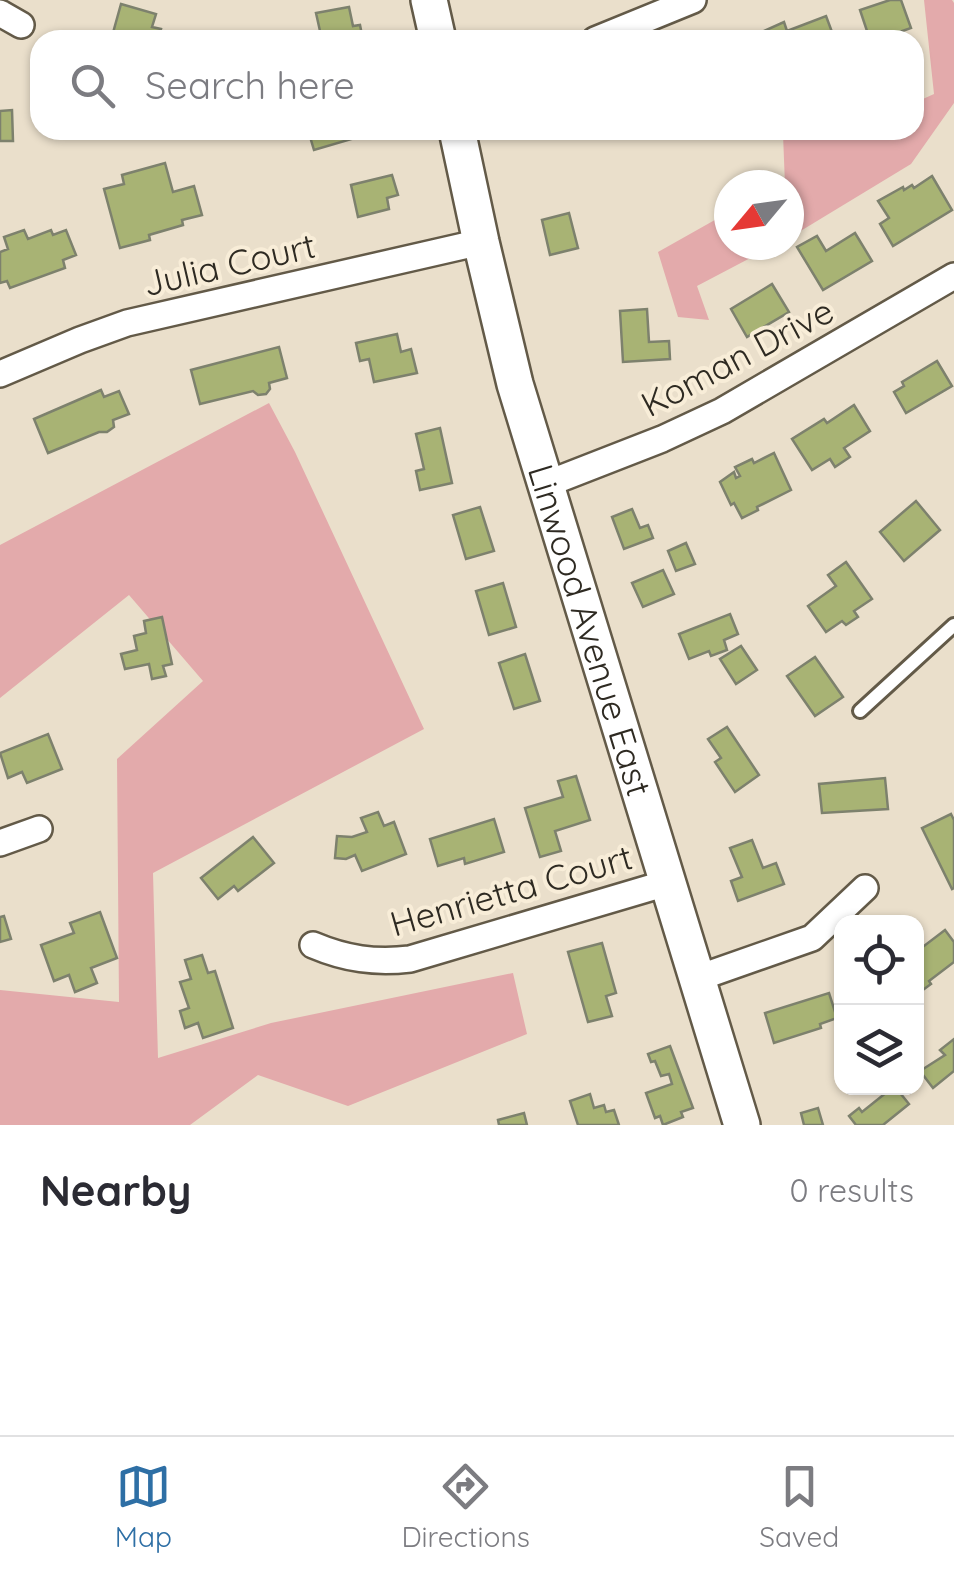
<!DOCTYPE html>
<style>
:root{--surface:#fff;--page:#f2f2f3;--text:#2b2b33;--muted:#7c7c81;--line:#e1e1e2;--accent:#2e6fa5}
body{margin:0;font-family:Quicksand,sans-serif;background:var(--page);color:var(--text)}
.controls{position:absolute;right:30px;bottom:30px;display:grid;overflow:hidden;border-radius:20px;box-shadow:0 2px 8px #0004}
.controls button{width:90px;height:90px;display:grid;place-items:center;padding:0;border:0;border-bottom:2px solid var(--line);background:var(--surface);color:var(--text);font:50px sans-serif}
.compass{position:absolute;left:714px;top:170px;width:90px;height:90px;border-radius:50%;background:var(--surface);box-shadow:0 2px 8px #0004;rotate:241deg}
.list{margin:0;padding:0;list-style:none}
h2{display:flex;justify-content:space-between;align-items:center;height:130px;margin:0;padding:0 40px;font-size:42px}
h2 small{font-size:32px;font-weight:400;color:var(--muted)}
.icon{flex:none;width:55px;height:55px;fill:none;stroke:currentColor;stroke-width:2;stroke-linecap:round;stroke-linejoin:round}
.map{position:relative;flex:none;width:954px;height:1125px;overflow:hidden}
.search{position:absolute;background:var(--surface);box-shadow:0 2px 8px #0004;left:30px;right:30px;top:30px;height:110px;display:flex;align-items:center;gap:25px;box-sizing:border-box;padding:0 35px;border-radius:30px;color:var(--muted);font-size:38px}
.sheet{height:310px;background:var(--surface)}
nav{display:flex;justify-content:space-around;align-items:center;box-sizing:border-box;height:140px;border-top:2px solid var(--line);background:var(--surface);font-size:28px;color:var(--muted)}
nav a{display:grid;justify-items:center;gap:5px}
nav .on{color:var(--accent)}
.map>svg:first-child{display:block}
.green{fill:#e3aaab}
.building{fill:#a8b374;stroke:#7d816d;stroke-width:2.5}
.lines{fill:none;stroke-linecap:round;stroke-linejoin:round}
.lane-casing{stroke:#635a48;stroke-width:18}
.street-casing{stroke:#635a48;stroke-width:30}
.secondary-casing{stroke:#635a48;stroke-width:40}
.lane{stroke:#fff;stroke-width:12}
.street{stroke:#fff;stroke-width:25}
.secondary{stroke:#fff;stroke-width:35}
.labels{text-anchor:middle;dominant-baseline:central;stroke-width:8;stroke-linejoin:round;paint-order:stroke}
.street-label{font-size:35px;fill:#2e2a22;stroke:#f8edd8}
</style>
<div class="map">
<svg width="954" height="1125" viewBox="0 0 954 1125">
<rect width="100%" height="100%" fill="#eadfcb"/>
<!-- green -->
<g class="green">
<polygon points="924,0 952,0 954,3 954,103 911,164 789,238 789,185 785,185 783,134 793,130 850,130 869,140 868,130 914,130 914,103 934,94"/>
<polygon points="729,212 729,245 775,245 697,286 709,320 678,317 658,252"/>
<polygon points="269,403 295,452 424,729 153,873 158,1058 271,1023 513,973 527,1034 348,1106 258,1075 190,1125 0,1125 0,990 119,1002 117,759 203,681 129,595 0,698 0,545"/>
</g>
<!-- building -->
<g class="building">
<polygon points="890,0 901,0 911,28 877,40 870,40 860,10"/>
<polygon points="121,4 156,14 152,27 161,29 158,40 111,40"/>
<polygon points="349,7 353,26 360,25 363,40 322,40 316,13"/>
<polygon points="826,16 835,40 754,40 753,36 784,22 787,31"/>
<polygon points="12,110 13,141 0,141 0,111"/>
<polygon points="308,130 378,130 379,131 314,150"/>
<polygon points="165,163 173,192 194,186 202,215 182,220 183,225 149,235 150,240 120,248 104,189 124,184 122,175"/>
<polygon points="392,175 398,195 387,198 389,209 358,217 351,185"/>
<polygon points="932,176 952,210 893,246 880,224 889,218 878,201 903,187 904,190 912,185 914,188"/>
<polygon points="569,213 578,248 550,255 542,220"/>
<polygon points="24,230 28,239 51,230 53,235 66,230 76,255 63,260 65,268 10,288 7,281 0,283 0,252 8,249 4,237"/>
<polygon points="855,233 872,261 823,290 797,247 817,236 826,251"/>
<polygon points="772,284 789,312 747,337 731,309"/>
<polygon points="647,309 649,342 669,341 670,359 623,362 620,311"/>
<polygon points="397,334 401,352 411,349 417,373 374,382 369,359 360,361 356,343"/>
<polygon points="279,347 287,378 269,383 270,389 266,394 258,395 253,391 200,404 191,370"/>
<polygon points="937,361 952,386 906,413 894,392 904,386 902,382"/>
<polygon points="101,390 104,397 119,391 129,414 113,420 114,427 107,432 99,432 48,453 34,419"/>
<polygon points="854,405 870,431 844,448 850,457 835,467 830,459 812,470 792,439 824,419 827,423"/>
<polygon points="440,428 452,483 420,490 416,471 424,469 416,434"/>
<polygon points="774,453 791,490 757,507 758,510 742,518 734,503 731,505 720,482 734,472 736,478 740,476 735,467 752,459 754,463"/>
<polygon points="916,501 940,530 904,561 880,532"/>
<polygon points="480,507 494,551 466,559 453,515"/>
<polygon points="632,509 640,528 648,525 653,538 624,549 612,517"/>
<polygon points="686,543 695,564 676,571 668,551"/>
<polygon points="846,562 872,599 854,611 858,617 846,625 842,621 826,632 808,606 836,586 828,575"/>
<polygon points="663,570 674,594 643,607 632,583"/>
<polygon points="503,583 516,627 489,635 476,591"/>
<polygon points="730,614 738,634 724,640 727,650 711,656 709,651 689,659 679,634"/>
<polygon points="162,617 172,664 163,666 166,676 152,679 149,664 125,669 121,654 137,650 134,636 146,633 144,621"/>
<polygon points="741,646 757,670 736,684 720,659"/>
<polygon points="525,654 540,701 514,709 499,663"/>
<polygon points="815,657 843,697 815,716 787,676"/>
<polygon points="727,727 759,775 735,792 715,762 721,758 708,739"/>
<polygon points="48,734 62,769 27,783 22,772 8,778 0,753"/>
<polygon points="576,776 590,820 555,831 561,851 540,857 525,808 563,797 558,781"/>
<polygon points="885,778 888,809 822,813 819,784"/>
<polygon points="378,812 384,826 394,822 406,854 362,871 355,855 346,859 335,858 337,836 352,837 367,832 361,818"/>
<polygon points="951,814 954,820 954,888 952,889 922,828"/>
<polygon points="494,819 504,852 465,864 464,858 438,866 430,839"/>
<polygon points="253,837 274,863 238,891 234,886 218,899 201,878"/>
<polygon points="752,840 763,868 776,863 784,884 738,901 731,881 742,877 730,848"/>
<polygon points="100,912 117,958 91,968 97,983 75,992 69,975 54,981 41,945 74,933 70,923"/>
<polygon points="4,916 11,939 0,942 0,917"/>
<polygon points="945,930 954,942 954,962 929,981 931,984 916,995 916,952"/>
<polygon points="602,943 616,993 606,996 612,1016 588,1022 568,952"/>
<polygon points="202,955 208,973 215,971 233,1028 203,1038 198,1023 185,1028 180,1011 189,1008 180,982 191,979 185,960"/>
<polygon points="829,993 837,1018 820,1024 821,1028 774,1043 765,1013"/>
<polygon points="954,1039 954,1071 933,1088 920,1071 945,1055 940,1050"/>
<polygon points="670,1046 693,1108 681,1112 683,1117 663,1125 660,1116 655,1118 646,1093 672,1084 669,1074 661,1076 655,1061 651,1062 648,1054"/>
<polygon points="892,1088 896,1088 909,1104 883,1125 856,1125 849,1116 859,1108 862,1112"/>
<polygon points="590,1094 594,1108 604,1105 606,1112 614,1110 619,1125 578,1125 570,1101"/>
<polygon points="818,1108 823,1125 804,1125 801,1113"/>
<polygon points="524,1113 527,1125 499,1125 498,1120"/>
</g>
<g class="lines">
<defs>
<polyline id="lane" points="860,711 954,625"/>
<g id="street">
<polyline points="0,13 21,25"/>
<polyline points="595,40 693,0"/>
<polyline points="0,374 80,340 127,323 481,242"/>
<polyline points="544,485 662,439 722,411 954,276"/>
<polyline points="0,843 39,829"/>
<path d="M 313,945 C 346,959 375,963 410,959 L 670,882"/>
<polyline points="698,978 812,938 865,888"/>
</g>
<g id="secondary">
<polyline points="429,0 438,40"/>
<path id="s1" d="M 457,130 L 481,242 L 515,384 L 742,1125"/>
</g>
</defs>
<!-- lane casing -->
<use href="#lane" class="lane-casing"/>
<!-- street casing -->
<use href="#street" class="street-casing"/>
<!-- secondary casing -->
<use href="#secondary" class="secondary-casing"/>
<!-- lane -->
<use href="#lane" class="lane"/>
<!-- street -->
<use href="#street" class="street"/>
<!-- secondary -->
<use href="#secondary" class="secondary"/>
</g>
<g class="labels">
<!-- street labels -->
<g class="street-label">
<text transform="translate(229 264) rotate(-13)">Julia Court</text>
<text transform="translate(737 357) rotate(-28)">Koman Drive</text>
<text stroke="none"><textPath href="#s1" startOffset="518">Linwood Avenue East</textPath></text>
<text transform="translate(511 890) rotate(-16)">Henrietta Court</text>
</g>
</g>
</svg>
<div class="controls">
<button><svg class="icon" aria-label="locate" viewBox="0 0 24 24"><circle cx="12" cy="12" r="6"/><path d="M12 2v4M12 18v4M2 12h4M18 12h4"/></svg></button>
<button><svg class="icon" aria-label="layers" viewBox="0 0 24 24"><path d="M12 4l9 5-9 5-9-5zM3 14l9 5 9-5"/></svg></button>
</div>
<svg class="compass" viewBox="-18 -18 36 36"><path d="M0-13l5 13h-10z" fill="#e53935"/><path d="M0 13l5-13h-10z" fill="#7c7c81"/></svg>
<div class="search"><svg class="icon" aria-label="search" viewBox="0 0 24 24"><circle cx="10" cy="10" r="6"/><path d="M15 15l6 6"/></svg>Search here</div>
</div>
<section class="sheet">
<h2>Nearby<small>0 results</small></h2>
<ul class="list">
</ul>
</section>
<nav>
<a class="on"><svg class="icon" aria-label="map" viewBox="0 0 24 24"><path d="M3 6l6-2 6 2 6-2v14l-6 2-6-2-6 2zM9 4v14M15 6v14"/></svg>Map</a>
<a><svg class="icon" aria-label="directions" viewBox="0 0 24 24"><path d="M12 3l9 9-9 9-9-9zM9 14v-3h6M13 9l2 2-2 2"/></svg>Directions</a>
<a><svg class="icon" aria-label="saved" viewBox="0 0 24 24"><path d="M7 4h10v16l-5-4-5 4z"/></svg>Saved</a>
</nav>
